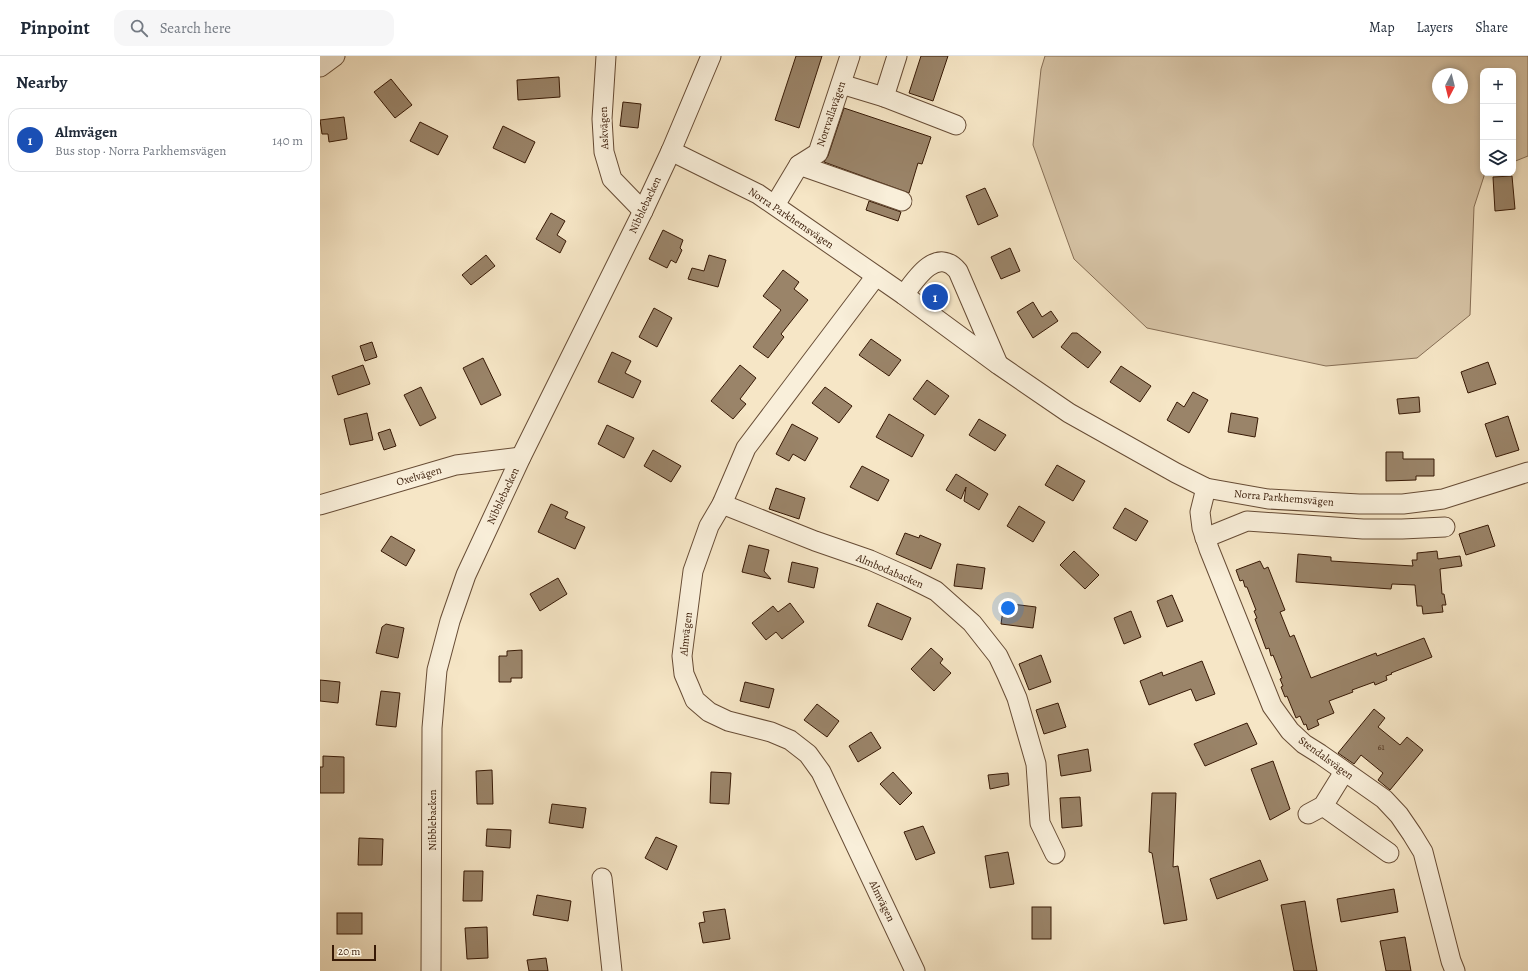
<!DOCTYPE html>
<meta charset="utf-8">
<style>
:root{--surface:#fff;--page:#f6f6f7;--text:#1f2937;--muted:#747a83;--line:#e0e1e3;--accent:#1a73e8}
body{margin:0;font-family:Alegreya,serif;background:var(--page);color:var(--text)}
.controls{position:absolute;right:12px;top:12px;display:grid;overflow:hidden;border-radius:8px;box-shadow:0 2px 6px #0003}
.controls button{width:36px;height:36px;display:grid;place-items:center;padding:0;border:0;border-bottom:1px solid var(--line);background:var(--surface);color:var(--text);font:20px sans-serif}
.compass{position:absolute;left:1112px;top:12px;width:36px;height:36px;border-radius:50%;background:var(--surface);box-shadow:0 2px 6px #0003;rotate:187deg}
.scale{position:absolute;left:12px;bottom:10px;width:44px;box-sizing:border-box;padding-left:4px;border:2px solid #371905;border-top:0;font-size:11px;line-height:14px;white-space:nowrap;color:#371905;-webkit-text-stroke:3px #f9efda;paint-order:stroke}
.you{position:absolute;left:688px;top:552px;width:14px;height:14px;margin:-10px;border:3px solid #fff;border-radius:50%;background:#1a73e8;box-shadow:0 0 0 6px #1a73e833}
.badge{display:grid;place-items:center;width:26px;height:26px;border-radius:50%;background:var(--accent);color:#fff;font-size:13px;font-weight:700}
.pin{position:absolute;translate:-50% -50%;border:2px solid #fff;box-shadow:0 1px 4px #0006}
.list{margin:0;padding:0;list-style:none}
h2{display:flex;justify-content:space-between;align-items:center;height:52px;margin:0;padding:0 16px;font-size:17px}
h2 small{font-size:13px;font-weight:400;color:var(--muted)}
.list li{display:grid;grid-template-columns:26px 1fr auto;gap:12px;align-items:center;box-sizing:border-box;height:64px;margin:0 8px 8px;padding:0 8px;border:1px solid var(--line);border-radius:12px}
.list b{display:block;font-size:15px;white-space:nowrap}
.list p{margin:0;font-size:13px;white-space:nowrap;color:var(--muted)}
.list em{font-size:13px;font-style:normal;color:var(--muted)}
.icon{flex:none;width:22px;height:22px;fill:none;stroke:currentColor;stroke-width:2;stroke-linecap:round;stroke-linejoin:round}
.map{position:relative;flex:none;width:1208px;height:915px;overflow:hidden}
header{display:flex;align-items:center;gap:24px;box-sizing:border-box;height:56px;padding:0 20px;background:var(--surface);border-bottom:1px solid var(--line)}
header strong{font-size:19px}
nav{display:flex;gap:22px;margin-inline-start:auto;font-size:14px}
.search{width:280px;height:36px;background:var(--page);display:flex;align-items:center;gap:10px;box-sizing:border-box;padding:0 14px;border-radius:12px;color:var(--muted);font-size:15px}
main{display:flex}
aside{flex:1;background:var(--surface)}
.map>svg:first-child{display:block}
.green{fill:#d6c3a5;stroke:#866e55;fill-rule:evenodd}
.building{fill:#9a8469;stroke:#371905}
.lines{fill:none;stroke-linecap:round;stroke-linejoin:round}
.minor-casing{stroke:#674c35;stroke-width:21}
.minor{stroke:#f9efda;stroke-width:19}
.labels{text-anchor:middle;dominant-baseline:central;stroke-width:3.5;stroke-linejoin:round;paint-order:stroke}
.number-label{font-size:9px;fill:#50341e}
.street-label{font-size:11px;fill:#371905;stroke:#f9efda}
</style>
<header>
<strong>Pinpoint</strong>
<div class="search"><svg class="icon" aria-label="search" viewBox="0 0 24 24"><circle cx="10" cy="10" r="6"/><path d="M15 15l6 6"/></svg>Search here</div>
<nav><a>Map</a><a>Layers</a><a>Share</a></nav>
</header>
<main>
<aside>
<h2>Nearby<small></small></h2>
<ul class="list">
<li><span class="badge" style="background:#1a4fb4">1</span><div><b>Almvägen</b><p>Bus stop · Norra Parkhemsvägen</p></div><em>140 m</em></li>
</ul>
</aside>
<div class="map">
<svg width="1208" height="915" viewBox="0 0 1208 915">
<rect width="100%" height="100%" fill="#f6e6c6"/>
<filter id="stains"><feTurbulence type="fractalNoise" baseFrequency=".005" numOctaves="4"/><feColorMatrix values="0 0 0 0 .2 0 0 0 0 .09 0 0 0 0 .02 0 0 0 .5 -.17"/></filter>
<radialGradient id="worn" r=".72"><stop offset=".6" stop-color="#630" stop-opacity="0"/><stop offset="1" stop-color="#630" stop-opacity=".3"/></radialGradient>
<!-- green -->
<path class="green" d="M 725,0 L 1208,0 L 1208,100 L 1193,106 L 1193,15 L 1163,15 L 1163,117 L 1165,117 L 1154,151 L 1150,259 L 1097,302 L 1006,310 L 827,272 L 754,203 L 713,89 L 721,13 ZM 1118,18 L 1142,18 L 1142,42 L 1118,42 Z"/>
<!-- building -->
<g class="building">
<polygon points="476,0 502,0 479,72 455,64"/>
<polygon points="601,0 628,0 613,45 589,37"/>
<polygon points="239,21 240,41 198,44 197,24"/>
<polygon points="71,23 92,49 75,62 54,36"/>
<polygon points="303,46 321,48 318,72 300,70"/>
<polygon points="524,52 611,81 602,108 598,107 589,137 504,106 508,100"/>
<polygon points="24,61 27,83 9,86 8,78 2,78 0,64"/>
<polygon points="100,66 128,80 118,99 90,85"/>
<polygon points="183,70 215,86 205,107 173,92"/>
<polygon points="1192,120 1195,153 1175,155 1173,121"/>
<polygon points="665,132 678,160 658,169 646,140"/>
<polygon points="549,145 581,156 578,165 546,154"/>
<polygon points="231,157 245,165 237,179 246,185 240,197 216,183"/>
<polygon points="343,174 363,184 360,192 362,194 356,207 351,204 347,212 329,203"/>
<polygon points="690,192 700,215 681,223 671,201"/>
<polygon points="166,199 175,210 151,229 142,219"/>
<polygon points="389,199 406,204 398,231 368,223 372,212 384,215"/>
<polygon points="463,214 479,226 474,233 488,244 461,278 464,281 448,302 433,291 461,254 443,240"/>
<polygon points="713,246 722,261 731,255 738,265 713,282 697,256"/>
<polygon points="334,252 352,262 337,291 319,281"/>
<polygon points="752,277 757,277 781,296 768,312 741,291"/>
<polygon points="551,283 581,304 569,320 539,299"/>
<polygon points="52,286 57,301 45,305 40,290"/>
<polygon points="292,296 311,305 305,317 321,325 313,342 278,326"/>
<polygon points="163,302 181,339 161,349 143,312"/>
<polygon points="1168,306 1176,328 1148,337 1141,316"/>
<polygon points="43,309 50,328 18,339 12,320"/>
<polygon points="420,309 436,322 420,343 426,348 413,363 391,345"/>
<polygon points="801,310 831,330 820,346 790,326"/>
<polygon points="607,324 629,340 615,359 593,343"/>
<polygon points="101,331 116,362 100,370 84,339"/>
<polygon points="505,331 532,350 519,367 492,347"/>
<polygon points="873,336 888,344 869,377 847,364 857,346 864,351"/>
<polygon points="1099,341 1100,356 1079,358 1077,343"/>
<polygon points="47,357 53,384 30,389 24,363"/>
<polygon points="911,357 938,362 935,381 908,376"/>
<polygon points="569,358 604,379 592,401 556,381"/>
<polygon points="1188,360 1199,394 1176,401 1165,368"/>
<polygon points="659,363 686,379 675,395 649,379"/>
<polygon points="472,368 498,382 485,405 473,398 469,405 456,398"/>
<polygon points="287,369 314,382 304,402 278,388"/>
<polygon points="70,373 76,390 64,394 58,377"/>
<polygon points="333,394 361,410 351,426 324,410"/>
<polygon points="1066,396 1083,396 1083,403 1114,403 1114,420 1096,420 1096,424 1066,425"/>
<polygon points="737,409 765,425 753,445 725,429"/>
<polygon points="542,410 569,424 558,445 530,431"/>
<polygon points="636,418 668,438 659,454 644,445 646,431 641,443 626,434"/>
<polygon points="456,432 485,442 479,463 449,453"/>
<polygon points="231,448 248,456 245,462 265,471 255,493 218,476"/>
<polygon points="699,450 725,466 713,486 687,470"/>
<polygon points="805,452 828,465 816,485 793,472"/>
<polygon points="1168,469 1175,490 1146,499 1139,478"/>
<polygon points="585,477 599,482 600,479 621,488 611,513 576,498"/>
<polygon points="71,480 95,494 86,510 61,495"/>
<polygon points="429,489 449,494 444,515 451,523 422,516"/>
<polygon points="754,495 779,519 765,533 740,509"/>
<polygon points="1117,495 1118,503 1140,500 1142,510 1120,513 1122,538 1124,538 1126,549 1122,549 1123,556 1103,558 1102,550 1097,550 1095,529 1072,528 1071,533 976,526 978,498 1011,501 1011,505 1093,510 1092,504 1097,504 1097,497"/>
<polygon points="940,505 944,513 948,511 965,554 960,556 970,581 974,579 991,622 1056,597 1057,600 1104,582 1112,601 1071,617 1072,618 1066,620 1067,624 1055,629 1054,626 1032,634 1033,636 1009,645 1014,657 997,664 999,669 988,674 986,668 984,669 980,660 976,662 967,640 965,641 961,631 963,630 960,623 962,622 953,599 951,600 949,592 946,593 935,563 937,562 934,555 936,554 927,531 925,531 923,524 920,525 916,514"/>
<polygon points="472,506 498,512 494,532 468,526"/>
<polygon points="637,508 665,512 662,533 634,530"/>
<polygon points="238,522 247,538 220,555 210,538"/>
<polygon points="852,539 863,565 847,571 837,545"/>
<polygon points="470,547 484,566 462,583 456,576 446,584 432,567 453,550 458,556"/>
<polygon points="557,547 591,562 582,584 548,570"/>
<polygon points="684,547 716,551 713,572 681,568"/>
<polygon points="811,555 821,581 804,588 794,562"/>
<polygon points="66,568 84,572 78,602 56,597 62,571"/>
<polygon points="611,592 623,603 620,607 631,617 614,635 591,613"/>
<polygon points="202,594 202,622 191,622 191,626 179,626 179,600 187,600 187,595"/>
<polygon points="721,599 731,626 709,634 699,608"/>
<polygon points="882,605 895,638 876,645 871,633 829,649 820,625 842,616 843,620"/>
<polygon points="0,624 20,626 18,647 0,645"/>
<polygon points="425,626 454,633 449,652 420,645"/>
<polygon points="61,635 80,637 76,671 56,669"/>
<polygon points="738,647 746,671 724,678 716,654"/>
<polygon points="497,648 519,665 507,681 484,664"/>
<polygon points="1054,653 1065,662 1058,671 1080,689 1087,681 1103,694 1070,734 1058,724 1063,717 1041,699 1034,708 1018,697"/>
<polygon points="927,667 937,688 885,710 874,688"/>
<polygon points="551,676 561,692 538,706 529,690"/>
<polygon points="768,693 771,715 741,720 738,699"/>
<polygon points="3,700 24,701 24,737 0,737 0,711 3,711"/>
<polygon points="953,705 970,753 950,764 931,713"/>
<polygon points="172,714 173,748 157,748 156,715"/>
<polygon points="391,716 411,717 409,748 390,747"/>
<polygon points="573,716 592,737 580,749 560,728"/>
<polygon points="688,717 689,729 670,733 668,719"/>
<polygon points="832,737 856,737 853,811 858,810 867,864 844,868 832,797 829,796"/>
<polygon points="760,741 762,770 742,772 740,742"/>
<polygon points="232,748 266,752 263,772 229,767"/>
<polygon points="603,770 615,797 596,804 584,776"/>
<polygon points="167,773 191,774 190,792 166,790"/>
<polygon points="336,781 357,790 347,814 325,802"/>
<polygon points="39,782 63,783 62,809 38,809"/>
<polygon points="688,796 694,828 670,832 665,800"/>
<polygon points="940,804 948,824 897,843 890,823"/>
<polygon points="144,815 163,815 162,845 143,845"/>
<polygon points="1074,833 1078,856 1021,866 1017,843"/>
<polygon points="217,839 251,845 248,865 213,859"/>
<polygon points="985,845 992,888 997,915 974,915 961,849"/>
<rect x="712" y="851" width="19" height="32"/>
<polygon points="405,853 410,883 383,887 379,867 385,866 383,856"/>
<rect x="17" y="857" width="25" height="21"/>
<polygon points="167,871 168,902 147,903 145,872"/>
<polygon points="1085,881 1091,915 1066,915 1060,885"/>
<polygon points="226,902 228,915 209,915 207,904"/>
</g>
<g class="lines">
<defs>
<g id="minor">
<polyline points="286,0 282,63 284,96 292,123 323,155"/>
<polyline points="0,11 15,0"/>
<polyline points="521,28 564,41 636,69"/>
<polyline points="564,41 577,0"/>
<polyline points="351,95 438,138 584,239 679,309 749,357 856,417 886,432 948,443 1039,448 1083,448 1123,443 1208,416"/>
<polyline points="479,109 582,145"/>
<polyline points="455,149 479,109 498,97 530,0"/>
<polyline points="556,220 426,392 402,448 389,470 373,515 362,600 364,618 370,632 375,644 389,656 408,665 451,676 470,684 488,698 501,716 595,915"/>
<path d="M 584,239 C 596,222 617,190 638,215 L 678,308"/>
<polyline points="886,432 880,456 882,472 889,493 952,650 970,675 984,688 1000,698 1064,743 1079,759 1092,778 1103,796 1131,905 1135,915"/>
<polyline points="402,448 495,485 550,504 586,520 616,535 652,567 678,600 687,619 697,642 716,708 720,767 735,798"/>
<polyline points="0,449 136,409 201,401"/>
<polyline points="885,482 927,465 1043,473 1082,473 1125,471"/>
<polyline points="1003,750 1069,797"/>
<polyline points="988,758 1003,750 1024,716"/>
<polyline points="282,822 292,915"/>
<polyline points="111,915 112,672 117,614 130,565 146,519 201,401 323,155 351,95 391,0"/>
</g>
</defs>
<!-- minor casing -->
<use href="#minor" class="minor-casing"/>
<!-- minor -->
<use href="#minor" class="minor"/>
</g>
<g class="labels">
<!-- number labels -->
<g class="number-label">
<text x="1061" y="691">61</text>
</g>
<!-- street labels -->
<g class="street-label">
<text transform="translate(511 58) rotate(-71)">Norrvallavägen</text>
<text transform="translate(284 72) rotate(-92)">Askvägen</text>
<text transform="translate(325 149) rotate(-65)">Nibblebacken</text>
<text transform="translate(471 162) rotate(34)">Norra Parkhemsvägen</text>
<text transform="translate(99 420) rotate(-16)">Oxelvägen</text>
<text transform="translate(183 440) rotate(-65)">Nibblebacken</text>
<text transform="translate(964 442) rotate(5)">Norra Parkhemsvägen</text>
<text transform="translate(570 515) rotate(23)">Almbodabacken</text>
<text transform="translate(366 578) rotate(-84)">Almvägen</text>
<text transform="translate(1006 702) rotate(36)">Stendalsvägen</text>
<text transform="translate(112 764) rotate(-90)">Nibblebacken</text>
<text transform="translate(562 845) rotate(64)">Almvägen</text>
</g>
</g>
<rect width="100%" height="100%" filter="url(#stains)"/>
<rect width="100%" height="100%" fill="url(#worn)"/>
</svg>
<div class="controls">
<button>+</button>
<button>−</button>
<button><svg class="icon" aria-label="layers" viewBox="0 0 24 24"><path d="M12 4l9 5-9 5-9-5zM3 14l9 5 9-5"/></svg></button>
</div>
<svg class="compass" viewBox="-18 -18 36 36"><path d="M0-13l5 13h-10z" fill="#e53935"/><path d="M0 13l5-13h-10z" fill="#747a83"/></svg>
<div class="scale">20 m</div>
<div class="you"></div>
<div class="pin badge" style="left:615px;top:241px;background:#1a4fb4">1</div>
</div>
</main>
